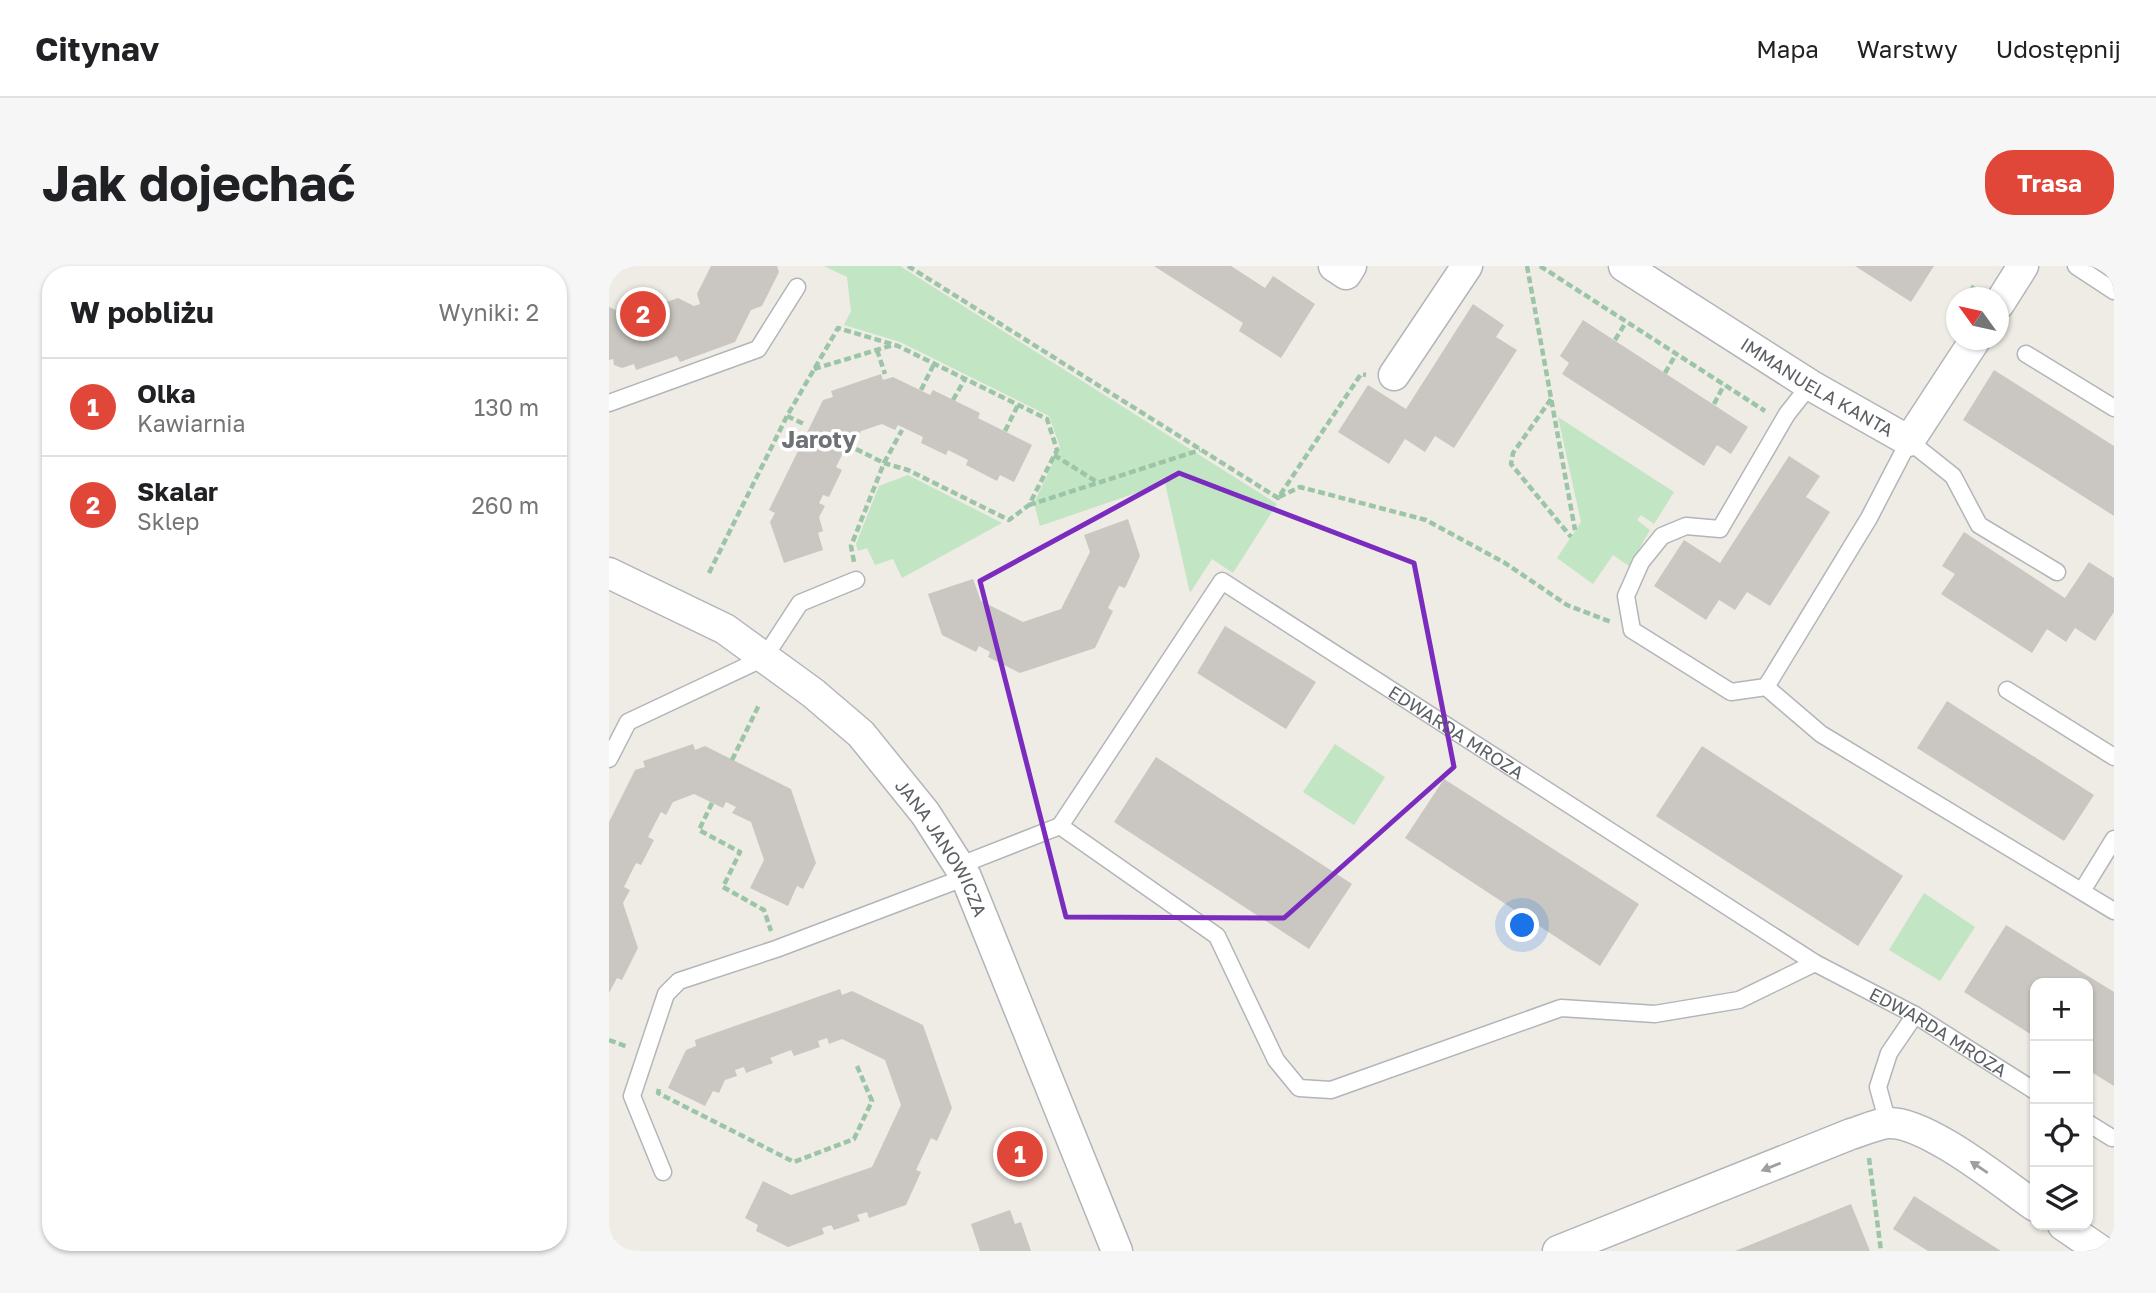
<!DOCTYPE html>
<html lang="pl">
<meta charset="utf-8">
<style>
:root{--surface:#fff;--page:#f6f6f6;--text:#202124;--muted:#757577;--line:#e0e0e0;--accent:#e14738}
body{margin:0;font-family:"Golos Text",sans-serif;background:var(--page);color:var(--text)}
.controls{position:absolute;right:21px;bottom:21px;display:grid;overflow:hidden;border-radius:14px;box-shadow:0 2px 5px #0004}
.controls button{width:63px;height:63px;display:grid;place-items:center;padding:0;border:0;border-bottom:2px solid var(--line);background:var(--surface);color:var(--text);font:35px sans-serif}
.compass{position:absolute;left:1337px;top:21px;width:63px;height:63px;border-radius:50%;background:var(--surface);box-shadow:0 2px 5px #0004;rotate:303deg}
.you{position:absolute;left:914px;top:660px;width:24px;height:24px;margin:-18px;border:5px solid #fff;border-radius:50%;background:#1a73e8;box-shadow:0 0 0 10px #1a73e833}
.badge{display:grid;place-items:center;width:46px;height:46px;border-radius:50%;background:var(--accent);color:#fff;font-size:23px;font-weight:700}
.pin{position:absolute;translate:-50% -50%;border:4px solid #fff;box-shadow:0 2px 7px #0006}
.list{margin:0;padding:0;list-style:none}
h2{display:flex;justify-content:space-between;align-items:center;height:91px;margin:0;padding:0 28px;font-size:30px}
h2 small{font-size:23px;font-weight:400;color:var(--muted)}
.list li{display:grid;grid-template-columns:46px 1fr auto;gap:21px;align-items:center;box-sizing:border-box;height:98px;padding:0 28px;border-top:2px solid var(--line)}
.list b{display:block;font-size:26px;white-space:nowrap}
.list p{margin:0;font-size:23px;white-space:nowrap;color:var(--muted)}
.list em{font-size:23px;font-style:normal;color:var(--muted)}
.icon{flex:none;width:38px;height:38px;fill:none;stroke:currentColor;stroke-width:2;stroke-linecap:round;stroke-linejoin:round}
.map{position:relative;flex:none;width:1505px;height:985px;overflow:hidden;border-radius:28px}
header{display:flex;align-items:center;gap:42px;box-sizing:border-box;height:98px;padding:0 35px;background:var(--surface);border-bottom:2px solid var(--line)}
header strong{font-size:33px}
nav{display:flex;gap:38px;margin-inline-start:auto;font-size:24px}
.intro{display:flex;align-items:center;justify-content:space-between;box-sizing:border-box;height:168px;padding:0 42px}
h1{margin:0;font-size:49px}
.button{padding:18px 32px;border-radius:28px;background:var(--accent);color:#fff;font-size:24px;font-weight:700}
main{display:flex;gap:42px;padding:0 42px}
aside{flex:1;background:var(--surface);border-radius:28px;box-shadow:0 2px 5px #0004}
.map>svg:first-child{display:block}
.green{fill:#c2e5c3}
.building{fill:#cac7c2}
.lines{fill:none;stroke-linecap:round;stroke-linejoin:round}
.service-casing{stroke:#b2b5b9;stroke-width:19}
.minor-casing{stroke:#b2b5b9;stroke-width:33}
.path{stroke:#9cc5a8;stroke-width:4.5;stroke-dasharray:7 3.5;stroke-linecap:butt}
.service{stroke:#fff;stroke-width:16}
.minor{stroke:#fff;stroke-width:30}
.oneway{fill:#9da0a2}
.marked{fill:none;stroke:#7b2cbf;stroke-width:5;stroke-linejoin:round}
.labels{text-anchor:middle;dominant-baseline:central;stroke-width:7;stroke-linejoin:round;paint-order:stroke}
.street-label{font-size:18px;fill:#5c6064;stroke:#fff}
.district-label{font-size:24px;font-weight:bold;fill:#6e7276;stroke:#fff}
</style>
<header>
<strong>Citynav</strong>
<nav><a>Mapa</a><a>Warstwy</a><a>Udostępnij</a></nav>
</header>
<div class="intro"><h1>Jak dojechać</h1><a class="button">Trasa</a></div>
<main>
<aside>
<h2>W pobliżu<small>Wyniki: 2</small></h2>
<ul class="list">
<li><span class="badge">1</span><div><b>Olka</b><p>Kawiarnia</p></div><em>130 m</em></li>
<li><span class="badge">2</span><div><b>Skalar</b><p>Sklep</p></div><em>260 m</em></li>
</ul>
</aside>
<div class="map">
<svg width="1505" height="985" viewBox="0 0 1505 985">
<rect width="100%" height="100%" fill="#eeece5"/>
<!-- green -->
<g class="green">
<polygon points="215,0 291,0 668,238 624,307 603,293 581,327 556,217 431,260 425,237 451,181 440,150 291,76 235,59 242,45 238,11"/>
<polygon points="949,151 1065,226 1045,258 1032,249 1028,254 1041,264 1020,300 1004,289 984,318 948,292 972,256"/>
<polygon points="299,209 393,257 293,312 284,293 266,299 258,282 249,285 247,278 270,220"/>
<polygon points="726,478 776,511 745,559 694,526"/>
<polygon points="1315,627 1366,661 1331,715 1280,684"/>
</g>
<!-- building -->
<g class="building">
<polygon points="102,0 168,0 170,6 153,40 142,44 126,76 71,96 68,90 27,104 25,98 13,102 5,99 4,93 0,94 0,41 9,45 21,41 24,48 69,32 85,40 91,38 88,28"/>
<polygon points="545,0 622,0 656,22 664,10 706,38 672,92 630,65 634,57"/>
<polygon points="1246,0 1325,0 1302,36"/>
<polygon points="864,38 895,59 887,71 908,84 845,182 826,170 816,186 796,173 780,198 729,166 759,119 797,143"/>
<polygon points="974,54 1139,161 1122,188 1108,179 1095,200 953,108 960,97 951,90"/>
<polygon points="1385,104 1505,180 1505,250 1354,154"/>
<polygon points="272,108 274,114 284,111 321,129 324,124 371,147 369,152 423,179 405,216 391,209 388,215 357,199 359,194 339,184 337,189 312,177 314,171 289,159 286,164 273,158 252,165 246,178 240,175 227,201 233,204 220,231 214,229 210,237 216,240 210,251 214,265 209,267 214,284 175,297 161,256 166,247 160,244 214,134 224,131 222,125"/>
<polygon points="1180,190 1211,210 1197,231 1221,246 1161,340 1138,326 1126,344 1110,334 1097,354 1045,320 1075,274 1111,297"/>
<polygon points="519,253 531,290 516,322 510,320 499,342 504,345 486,382 411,407 379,391 381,386 370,380 367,386 333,369 319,328 364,313 372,335 414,356 452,343 481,286 475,269"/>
<polygon points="1355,266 1456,332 1480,296 1505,312 1505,346 1486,375 1466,362 1457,376 1438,363 1423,387 1332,328 1346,308 1333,300"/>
<polygon points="616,360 707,416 677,463 588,407"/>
<polygon points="1338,435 1485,529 1455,575 1308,482"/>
<polygon points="84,478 86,484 96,480 182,523 207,597 194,623 188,620 179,640 141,622 155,594 142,556 123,547 127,541 117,536 114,542 85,528 64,536 57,549 52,546 39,571 45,574 32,599 27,597 15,621 21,624 14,637 29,682 13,714 8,712 0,727 0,556 26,504 36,501 34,495"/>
<polygon points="1093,480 1294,610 1249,680 1047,550"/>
<polygon points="547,491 743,618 700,683 505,556"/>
<polygon points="835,513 1030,638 991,700 796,572"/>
<polygon points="1397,659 1505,726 1505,820 1479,804 1479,717 1426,717 1426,771 1355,726"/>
<polygon points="231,723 233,729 243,725 314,759 343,842 328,875 322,872 307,904 312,906 297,939 260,952 258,946 248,949 251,955 225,964 222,959 213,962 215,968 179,981 147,965 149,959 136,952 154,915 182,929 263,901 292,839 276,794 233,773 220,778 218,772 209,775 211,781 185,790 182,784 161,792 164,797 137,807 135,801 126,804 128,810 116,814 110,827 104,825 96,840 59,822 77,784 87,780 86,774"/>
<polygon points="400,869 410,873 417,894 396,902 386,896"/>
<polygon points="1305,930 1392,985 1319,985 1284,963"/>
<polygon points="1242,938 1261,985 1126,985"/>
<polygon points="401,944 406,958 412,956 422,985 371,985 362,958"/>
<polygon points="0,970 5,973 9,985 0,985"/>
</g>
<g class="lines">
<defs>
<g id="service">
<polyline points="1467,0 1505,25"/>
<polyline points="1417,88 1505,142"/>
<polyline points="1201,119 1178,148 1111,263 1077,260 1053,270 1032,296 1017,330 1023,364 1122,426 1157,421 1212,468 1505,645"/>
<polyline points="0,137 149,83 188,21"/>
<polyline points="1157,421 1260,252 1300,175 1344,210 1370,259 1448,306"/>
<polyline points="1398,424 1505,491"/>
<polyline points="0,493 19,456 155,392 191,337 247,314"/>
<polyline points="451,560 608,670 667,794 690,822 722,824 952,742 1046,748 1130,734 1206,697"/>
<path id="s1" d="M 349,600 L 451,560 L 613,315 L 1206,697 L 1306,749 L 1426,825"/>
<polyline points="1473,625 1505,573"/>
<polyline points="1279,857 1269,821 1280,787 1306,749"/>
<polyline points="1479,857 1503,872"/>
<polyline points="54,906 23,830 57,728 70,715 167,683 357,611"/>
</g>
<g id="minor">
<polyline points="725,0 737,8 742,0"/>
<path id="s2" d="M 1015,0 L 1201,119 L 1300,175 L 1366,74"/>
<polyline points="1390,38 1414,0"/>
<polyline points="785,109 858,0"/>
<path id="s3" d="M 0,307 L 116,363 L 204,427 L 252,468 L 316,547 L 357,611 L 508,985"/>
<polyline points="1454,959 1492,985"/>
<path d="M 949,985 L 1242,868 C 1253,865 1267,858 1279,857 C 1317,855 1393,917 1426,940"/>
</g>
</defs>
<!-- service casing -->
<use href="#service" class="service-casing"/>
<!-- minor casing -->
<use href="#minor" class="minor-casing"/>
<!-- path -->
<g class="path">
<polyline points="299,0 669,232 752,108 757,109"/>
<polyline points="918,0 966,264"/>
<polyline points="931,0 1156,145"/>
<polyline points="1357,32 1365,20"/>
<polyline points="1006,74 1017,56"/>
<polyline points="268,84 276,108"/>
<polyline points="205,103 284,79"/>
<polyline points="1056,107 1067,88"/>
<polyline points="312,124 325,98"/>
<polyline points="942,133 904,187 902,198 962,271"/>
<polyline points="344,134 356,113"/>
<polyline points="1105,138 1115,119"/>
<polyline points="178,150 195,158"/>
<polyline points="396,165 409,139"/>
<polyline points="247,183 275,197 293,164"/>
<polyline points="445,189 488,216"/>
<polyline points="670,231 691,221 817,254 896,297 958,339 1002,356"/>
<polyline points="420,239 591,184"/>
<polyline points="100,307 178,150 229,62 289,80 438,153 448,184 420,239 400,254 299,204 275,197 242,280 245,296"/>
<polyline points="123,494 150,439"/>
<polyline points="103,537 90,564 131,586 114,621 155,644 162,665"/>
<polyline points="0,774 19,781"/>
<polyline points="50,823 49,827 185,896 245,873 263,835 248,800"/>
<polyline points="1260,892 1272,985"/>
</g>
<!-- service -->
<use href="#service" class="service"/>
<!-- minor -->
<use href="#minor" class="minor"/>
</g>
<!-- one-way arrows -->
<defs><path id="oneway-solid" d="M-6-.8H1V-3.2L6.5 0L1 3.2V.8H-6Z" transform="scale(1.75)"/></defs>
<g class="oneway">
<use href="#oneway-solid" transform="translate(1162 901) rotate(158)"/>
<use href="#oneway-solid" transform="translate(1370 901) rotate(-146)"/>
</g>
<!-- marked area -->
<path class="marked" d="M 570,207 L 805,297 L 845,501 L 675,652 L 457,651 L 371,315 Z"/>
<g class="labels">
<!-- street labels -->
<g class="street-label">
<text stroke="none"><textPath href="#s2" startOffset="228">IMMANUELA KANTA</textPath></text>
<text stroke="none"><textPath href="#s1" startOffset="682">EDWARDA MROZA</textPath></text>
<text stroke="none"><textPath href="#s3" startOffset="441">JANA JANOWICZA</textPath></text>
<text stroke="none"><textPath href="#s1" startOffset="1250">EDWARDA MROZA</textPath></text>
</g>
<!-- district labels -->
<g class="district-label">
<text x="210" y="172">Jaroty</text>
</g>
</g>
</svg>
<div class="controls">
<button>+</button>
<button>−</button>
<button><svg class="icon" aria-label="locate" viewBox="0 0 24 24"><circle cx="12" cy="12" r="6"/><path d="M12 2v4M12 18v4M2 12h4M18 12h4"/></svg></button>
<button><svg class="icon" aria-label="layers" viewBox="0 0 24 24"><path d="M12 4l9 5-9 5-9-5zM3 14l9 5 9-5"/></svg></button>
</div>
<svg class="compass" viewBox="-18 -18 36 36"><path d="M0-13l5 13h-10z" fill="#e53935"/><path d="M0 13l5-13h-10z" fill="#757577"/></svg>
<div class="you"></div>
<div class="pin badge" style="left:411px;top:888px">1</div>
<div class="pin badge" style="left:34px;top:48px">2</div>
</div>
</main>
